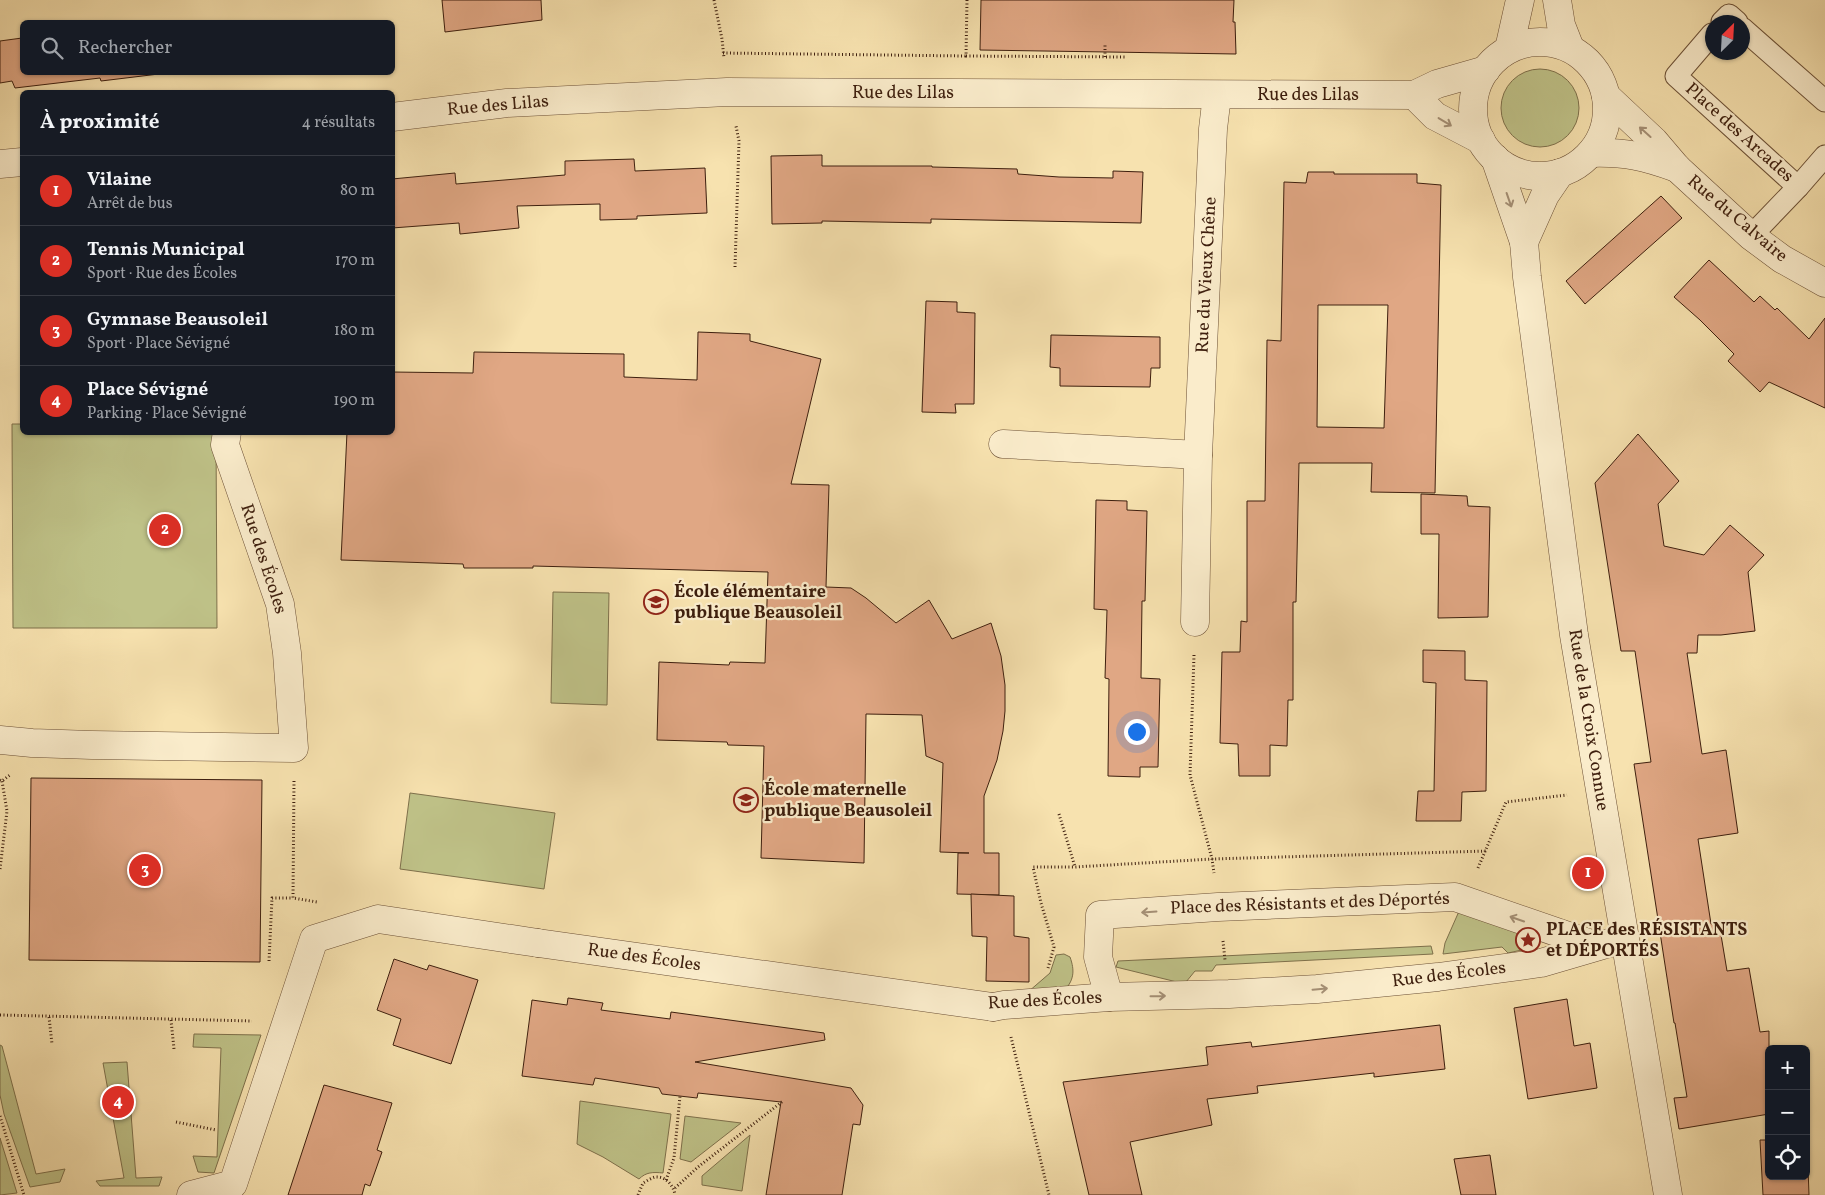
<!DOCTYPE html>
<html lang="fr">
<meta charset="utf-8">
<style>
:root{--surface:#171b24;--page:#20242c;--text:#f1f3f6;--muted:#9ea1a6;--line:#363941;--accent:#d93025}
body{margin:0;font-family:Vollkorn,serif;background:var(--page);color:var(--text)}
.controls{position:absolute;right:15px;bottom:15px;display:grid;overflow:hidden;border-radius:8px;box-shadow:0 1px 4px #0004}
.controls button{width:45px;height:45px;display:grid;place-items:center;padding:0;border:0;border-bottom:1px solid var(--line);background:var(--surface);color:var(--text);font:25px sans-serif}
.compass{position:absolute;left:1705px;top:15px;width:45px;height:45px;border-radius:50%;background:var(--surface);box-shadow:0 1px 4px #0004;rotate:24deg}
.you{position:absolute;left:1136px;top:731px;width:18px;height:18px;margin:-12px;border:4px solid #fff;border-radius:50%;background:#1a73e8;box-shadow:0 0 0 8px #1a73e833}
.badge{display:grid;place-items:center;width:32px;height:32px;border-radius:50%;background:var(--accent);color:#fff;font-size:16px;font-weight:700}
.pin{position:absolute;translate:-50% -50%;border:2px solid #fff;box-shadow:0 1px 5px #0006}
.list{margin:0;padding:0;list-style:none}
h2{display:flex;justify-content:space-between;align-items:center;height:65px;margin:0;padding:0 20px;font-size:21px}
h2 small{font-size:16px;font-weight:400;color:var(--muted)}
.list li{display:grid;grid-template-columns:32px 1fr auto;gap:15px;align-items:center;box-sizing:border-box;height:70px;padding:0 20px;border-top:1px solid var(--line)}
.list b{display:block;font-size:19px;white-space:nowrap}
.list p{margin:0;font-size:16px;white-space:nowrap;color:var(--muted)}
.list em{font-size:16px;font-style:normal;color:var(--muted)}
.icon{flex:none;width:28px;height:28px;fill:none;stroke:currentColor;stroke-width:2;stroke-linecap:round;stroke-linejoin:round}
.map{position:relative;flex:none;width:1825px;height:1195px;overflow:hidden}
.search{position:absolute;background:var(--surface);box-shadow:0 1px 4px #0004;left:20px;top:20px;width:375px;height:55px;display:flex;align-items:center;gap:12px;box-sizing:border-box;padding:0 18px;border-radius:8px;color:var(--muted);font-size:19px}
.panel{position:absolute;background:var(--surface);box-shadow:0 1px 4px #0004;left:20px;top:90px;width:375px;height:345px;border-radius:8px}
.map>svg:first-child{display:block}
.green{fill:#bfc288;stroke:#7e704b}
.building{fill:#e0a784;stroke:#3e1f0e;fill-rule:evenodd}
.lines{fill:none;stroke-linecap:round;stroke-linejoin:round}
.service-casing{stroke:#6c5036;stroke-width:23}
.pedestrian-casing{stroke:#6c5036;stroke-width:29}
.minor-casing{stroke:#6c5036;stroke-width:29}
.tertiary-casing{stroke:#6c5036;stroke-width:29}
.path{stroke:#3e1f0e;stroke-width:3;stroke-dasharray:1 2.5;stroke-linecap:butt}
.service{stroke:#faeccb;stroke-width:21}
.pedestrian{stroke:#faeccb;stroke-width:28}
.minor{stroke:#faeccb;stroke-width:28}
.tertiary{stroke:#faeccb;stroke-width:28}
.oneway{stroke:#a59076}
.labels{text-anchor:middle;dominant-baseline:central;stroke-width:4.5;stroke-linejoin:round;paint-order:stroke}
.street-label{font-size:18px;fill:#3e1f0e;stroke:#faeccb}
.poi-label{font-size:18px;font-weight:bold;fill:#3e1f0e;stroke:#faeccb;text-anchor:start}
</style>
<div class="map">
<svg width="1825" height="1195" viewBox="0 0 1825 1195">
<rect width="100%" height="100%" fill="#f7e2af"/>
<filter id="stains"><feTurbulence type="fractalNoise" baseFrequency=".004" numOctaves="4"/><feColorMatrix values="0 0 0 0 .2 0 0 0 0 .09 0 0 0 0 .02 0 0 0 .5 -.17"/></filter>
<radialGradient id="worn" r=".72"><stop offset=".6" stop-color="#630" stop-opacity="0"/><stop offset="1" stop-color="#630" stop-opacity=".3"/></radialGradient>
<!-- green -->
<g class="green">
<circle cx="1540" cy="108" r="39"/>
<polygon points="12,424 22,424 22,432 216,433 217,628 13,628"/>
<polygon points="553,592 609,593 607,705 551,703"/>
<polygon points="410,793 555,813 544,889 400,869"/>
<polygon points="1460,909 1527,931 1526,949 1508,953 1502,947 1443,954 1445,943"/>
<polygon points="1431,946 1433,954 1216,965 1212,971 1195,971 1186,982 1177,982 1116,967 1118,961"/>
<path d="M 1064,954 L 1070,957 C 1075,971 1074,980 1064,991 L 1028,992 L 1050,973 L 1056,955 Z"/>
<polygon points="194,1034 261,1035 214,1173 198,1172 193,1156 217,1157 221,1048 193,1047"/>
<polygon points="0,1045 2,1046 36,1174 65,1169 60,1182 30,1187 4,1114 0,1095"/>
<polygon points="127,1062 136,1178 162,1177 159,1186 100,1186 96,1181 124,1178 103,1063"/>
<path d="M 580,1101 L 671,1114 L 663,1173 C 653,1172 646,1172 639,1179 L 603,1157 L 577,1144 Z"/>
<polygon points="685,1116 741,1123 691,1162 680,1159"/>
<polygon points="750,1135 742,1191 702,1185 702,1176"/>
<polygon points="0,1138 17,1193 0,1195"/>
</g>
<!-- building -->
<g class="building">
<polygon points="442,0 541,0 542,20 445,32"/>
<polygon points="981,0 1234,0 1233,22 1235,22 1236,54 980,50"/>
<polygon points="22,38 22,72 167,73 101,81 100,78 15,88 12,81 0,83 0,41"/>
<polygon points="822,155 822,166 932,166 932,167 1017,169 1018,174 1059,177 1113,178 1113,171 1143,172 1141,223 931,219 931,223 822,221 822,223 772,224 771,156"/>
<polygon points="634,159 635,171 705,168 707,213 637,216 637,219 600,220 600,204 517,206 519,228 460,234 459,223 392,228 392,179 455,173 456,184 565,175 565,161"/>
<path d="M 1308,172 L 1334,172 L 1334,174 L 1417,174 L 1417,183 L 1441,185 L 1435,493 L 1371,492 L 1372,463 L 1299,463 L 1296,602 L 1293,602 L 1293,700 L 1288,700 L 1287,746 L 1270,745 L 1270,776 L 1239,776 L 1238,744 L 1220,743 L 1222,652 L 1240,652 L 1241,621 L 1247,622 L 1247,501 L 1265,501 L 1267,340 L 1281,341 L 1284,182 L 1306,183 ZM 1318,305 L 1388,305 L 1384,428 L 1317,427 Z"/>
<polygon points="1661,196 1682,218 1585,304 1566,281"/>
<polygon points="1709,260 1754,302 1760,296 1775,310 1777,308 1809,339 1825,318 1825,408 1769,382 1760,392 1728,361 1734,354 1700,320 1674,297"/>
<polygon points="926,301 957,302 957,312 975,313 974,404 955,404 956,413 922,412"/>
<polygon points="698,332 750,334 750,341 821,359 791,484 829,485 826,587 851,588 866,598 896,623 929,600 952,639 991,623 1001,656 1005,685 1005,711 1003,731 997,760 984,796 984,853 999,853 999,895 957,894 958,853 969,853 940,852 943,763 926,756 922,715 866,714 864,863 761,858 764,746 728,745 727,742 657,740 659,662 729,665 730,662 765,663 768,572 533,566 533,568 464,568 463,564 341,560 347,432 392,432 392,372 473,373 474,352 624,354 624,377 697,380"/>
<polygon points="1051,335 1160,337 1160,368 1151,368 1150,387 1060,386 1060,368 1050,367"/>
<polygon points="1638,434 1679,481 1658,504 1664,546 1704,555 1730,525 1764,555 1748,572 1755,631 1721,635 1698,635 1697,653 1687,653 1702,754 1726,750 1738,833 1698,839 1711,924 1719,923 1727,971 1749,968 1760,1032 1769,1031 1769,1114 1679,1129 1674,1098 1687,1097 1675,1023 1674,1023 1634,764 1651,762 1635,651 1621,651 1595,483"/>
<polygon points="1421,494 1467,496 1468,506 1490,507 1488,617 1438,618 1439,534 1421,534"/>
<polygon points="1096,500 1127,501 1127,510 1147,511 1145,601 1142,601 1141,678 1160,679 1158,767 1140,767 1140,777 1108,776 1109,679 1105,678 1107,610 1094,609"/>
<polygon points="1423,650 1465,651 1465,680 1487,681 1486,791 1462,792 1461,821 1416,821 1418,791 1434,791 1436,683 1423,682"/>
<polygon points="31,778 262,780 260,962 29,960"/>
<polygon points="971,894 1014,896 1014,936 1029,938 1029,982 986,981 987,937 972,936"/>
<polygon points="394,959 427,970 429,965 478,980 451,1064 393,1045 401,1019 377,1010"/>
<polygon points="568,998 603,1003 601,1010 670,1019 671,1012 824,1033 825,1040 695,1062 851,1088 863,1105 860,1125 853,1124 842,1195 766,1195 781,1102 698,1093 697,1098 662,1094 659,1088 595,1078 593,1085 522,1076 532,1000 567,1005"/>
<polygon points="1567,999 1574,1046 1590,1043 1597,1088 1528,1099 1514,1008"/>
<polygon points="1440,1025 1445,1069 1374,1077 1374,1073 1257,1086 1258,1093 1207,1099 1212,1125 1130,1142 1142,1195 1089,1195 1063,1082 1208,1065 1206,1047 1251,1042 1252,1047"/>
<polygon points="324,1085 392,1103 377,1150 382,1152 370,1186 365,1184 362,1195 288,1195"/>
<polygon points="1807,1139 1809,1195 1763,1195 1760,1140 1769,1140 1769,1176 1806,1176"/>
<polygon points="1490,1155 1496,1195 1461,1195 1454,1159"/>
</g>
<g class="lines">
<defs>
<g id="service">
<polyline points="1722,22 1729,15 1737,22"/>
<polyline points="1742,28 1825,101"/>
<polyline points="1712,34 1676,76 1798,187"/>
<polyline points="1751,236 1798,187 1825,156"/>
</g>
<polyline id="pedestrian" points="538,943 993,1007"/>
<g id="minor">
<polyline points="1414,95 1435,116 1481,140"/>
<polyline points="1606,96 1654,141 1677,168 1751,236 1782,259 1825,283"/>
<polyline points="392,117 507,103 727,92 1414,95 1437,84 1486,70"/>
<path d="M 1591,153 C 1626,152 1644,156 1677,168"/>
<polyline points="0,164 22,162"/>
<polyline points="1003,444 1198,455"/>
<polyline points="1195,622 1198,455 1213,129 1217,95"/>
<polyline points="0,740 32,743 92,745 294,748 287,653 280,604 225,445 227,432"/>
<polyline points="1109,997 1098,957 1100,915 1218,907 1455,897 1597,946"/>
<polyline points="993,1007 1004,1005 1109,997 1229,994 1317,989 1438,977 1541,963 1623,939"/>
<polyline points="191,1195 233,1184 314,939 378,919 538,943"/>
</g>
<g id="tertiary">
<polyline points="1557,0 1561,25 1570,48"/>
<circle cx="1540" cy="109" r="67"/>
<polyline points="1509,49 1520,0"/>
<polyline points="1495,158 1524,242 1527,277 1574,635 1668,1195"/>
<polyline points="1524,242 1545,195 1560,173"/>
</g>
</defs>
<!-- service casing -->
<use href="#service" class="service-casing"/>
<!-- pedestrian casing -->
<use href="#pedestrian" class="pedestrian-casing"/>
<!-- minor casing -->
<use href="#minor" class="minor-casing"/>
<!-- tertiary casing -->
<use href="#tertiary" class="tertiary-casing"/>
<!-- path -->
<g class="path">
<polyline points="714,0 722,39 724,58"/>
<polyline points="967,0 966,56 1125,57"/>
<polyline points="723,53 966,56"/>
<polyline points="1105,57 1105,44"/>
<polyline points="735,267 739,141 736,126"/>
<polyline points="1194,655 1190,775 1212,859 1214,873"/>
<polyline points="0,780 2,781 10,775"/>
<polyline points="294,781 293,898 317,902"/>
<polyline points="1059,814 1075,867"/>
<polyline points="1478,868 1506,802 1567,795"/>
<polyline points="0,869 7,811 2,781"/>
<polyline points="1223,941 1225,960"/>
<polyline points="269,961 272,898 293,898"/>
<polyline points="1048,968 1054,947 1041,903 1033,867 1075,867 1212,859 1487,851"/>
<polyline points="0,1015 252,1021"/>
<polyline points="49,1017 52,1044"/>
<polyline points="171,1020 174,1049"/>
<polyline points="1011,1037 1049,1195"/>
<polyline points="0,1116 24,1195"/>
<polyline points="176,1122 216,1130"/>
<polyline points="666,1180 674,1158 680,1096"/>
<polyline points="675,1188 698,1167 783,1101"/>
<path d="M 638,1195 L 643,1183 C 647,1181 651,1178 655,1177 C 666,1176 674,1186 675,1195"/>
</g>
<!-- service -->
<use href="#service" class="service"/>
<!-- pedestrian -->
<use href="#pedestrian" class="pedestrian"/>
<!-- minor -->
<use href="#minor" class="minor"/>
<!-- tertiary -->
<use href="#tertiary" class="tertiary"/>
</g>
<!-- one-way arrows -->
<defs><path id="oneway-shaft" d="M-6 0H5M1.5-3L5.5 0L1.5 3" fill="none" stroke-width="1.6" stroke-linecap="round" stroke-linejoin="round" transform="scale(1.25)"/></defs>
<g class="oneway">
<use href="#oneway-shaft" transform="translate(1445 122) rotate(31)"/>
<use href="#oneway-shaft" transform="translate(1645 132) rotate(-138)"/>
<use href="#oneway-shaft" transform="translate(1509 200) rotate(71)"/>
<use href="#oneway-shaft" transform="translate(1149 912) rotate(176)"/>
<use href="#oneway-shaft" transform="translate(1517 919) rotate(-161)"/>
<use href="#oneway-shaft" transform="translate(1320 989) rotate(-5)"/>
<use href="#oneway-shaft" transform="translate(1158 996) rotate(-1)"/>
</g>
<!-- icons -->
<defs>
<symbol id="school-ring" viewBox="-11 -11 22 22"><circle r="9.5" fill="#faeccb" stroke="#8f2418" stroke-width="1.5"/><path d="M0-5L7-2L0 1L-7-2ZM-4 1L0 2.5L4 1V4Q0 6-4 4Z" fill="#8f2418"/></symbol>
<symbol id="sight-ring" viewBox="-11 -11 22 22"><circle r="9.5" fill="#faeccb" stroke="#8f2418" stroke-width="1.5"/><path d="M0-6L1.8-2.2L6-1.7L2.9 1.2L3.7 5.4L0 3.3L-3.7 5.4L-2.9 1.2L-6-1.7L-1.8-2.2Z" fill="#8f2418"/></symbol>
</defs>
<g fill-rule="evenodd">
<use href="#school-ring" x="642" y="588" width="28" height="28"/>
<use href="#school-ring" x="732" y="786" width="28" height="28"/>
<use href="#sight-ring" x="1514" y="926" width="28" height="28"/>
</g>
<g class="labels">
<!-- street labels -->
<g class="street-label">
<text x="903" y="93">Rue des Lilas</text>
<text x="1308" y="95">Rue des Lilas</text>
<text transform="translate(498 106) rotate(-5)">Rue des Lilas</text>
<text transform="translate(1739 133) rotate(42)">Place des Arcades</text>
<text transform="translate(1737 219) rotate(40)">Rue du Calvaire</text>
<text transform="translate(1207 275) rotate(-87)">Rue du Vieux Chêne</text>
<text transform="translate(263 559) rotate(72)">Rue des Écoles</text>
<text transform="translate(1588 720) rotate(81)">Rue de la Croix Connue</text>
<text transform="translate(1310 904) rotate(-2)">Place des Résistants et des Déportés</text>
<text transform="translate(644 958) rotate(8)">Rue des Écoles</text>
<text transform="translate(1449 975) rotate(-7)">Rue des Écoles</text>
<text transform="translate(1045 1001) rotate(-3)">Rue des Écoles</text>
</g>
<!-- poi labels -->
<g class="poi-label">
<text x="674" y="592">École élémentaire<tspan x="674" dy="21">publique Beausoleil</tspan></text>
<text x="764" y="790">École maternelle<tspan x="764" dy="21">publique Beausoleil</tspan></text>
<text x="1546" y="930">PLACE des RÉSISTANTS<tspan x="1546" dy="21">et DÉPORTÉS</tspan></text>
</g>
</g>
<rect width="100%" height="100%" filter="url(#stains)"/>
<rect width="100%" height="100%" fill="url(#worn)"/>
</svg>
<div class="controls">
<button>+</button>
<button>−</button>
<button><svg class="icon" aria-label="locate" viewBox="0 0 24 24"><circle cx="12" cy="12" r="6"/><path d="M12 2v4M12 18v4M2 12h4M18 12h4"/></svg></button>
</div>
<svg class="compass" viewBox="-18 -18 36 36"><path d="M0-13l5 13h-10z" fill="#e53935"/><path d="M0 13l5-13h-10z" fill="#9ea1a6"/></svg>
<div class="you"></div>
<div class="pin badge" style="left:1588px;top:873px">1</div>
<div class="pin badge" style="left:165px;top:530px">2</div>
<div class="pin badge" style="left:145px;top:870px">3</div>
<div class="pin badge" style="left:118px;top:1102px">4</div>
<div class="search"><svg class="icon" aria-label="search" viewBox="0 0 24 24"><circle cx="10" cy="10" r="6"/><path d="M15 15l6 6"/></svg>Rechercher</div>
<section class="panel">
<h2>À proximité<small>4 résultats</small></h2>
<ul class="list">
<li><span class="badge">1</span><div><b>Vilaine</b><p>Arrêt de bus</p></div><em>80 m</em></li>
<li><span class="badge">2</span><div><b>Tennis Municipal</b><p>Sport · Rue des Écoles</p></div><em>170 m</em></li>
<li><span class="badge">3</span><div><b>Gymnase Beausoleil</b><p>Sport · Place Sévigné</p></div><em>180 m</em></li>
<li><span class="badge">4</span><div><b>Place Sévigné</b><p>Parking · Place Sévigné</p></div><em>190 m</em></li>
</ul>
</section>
</div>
